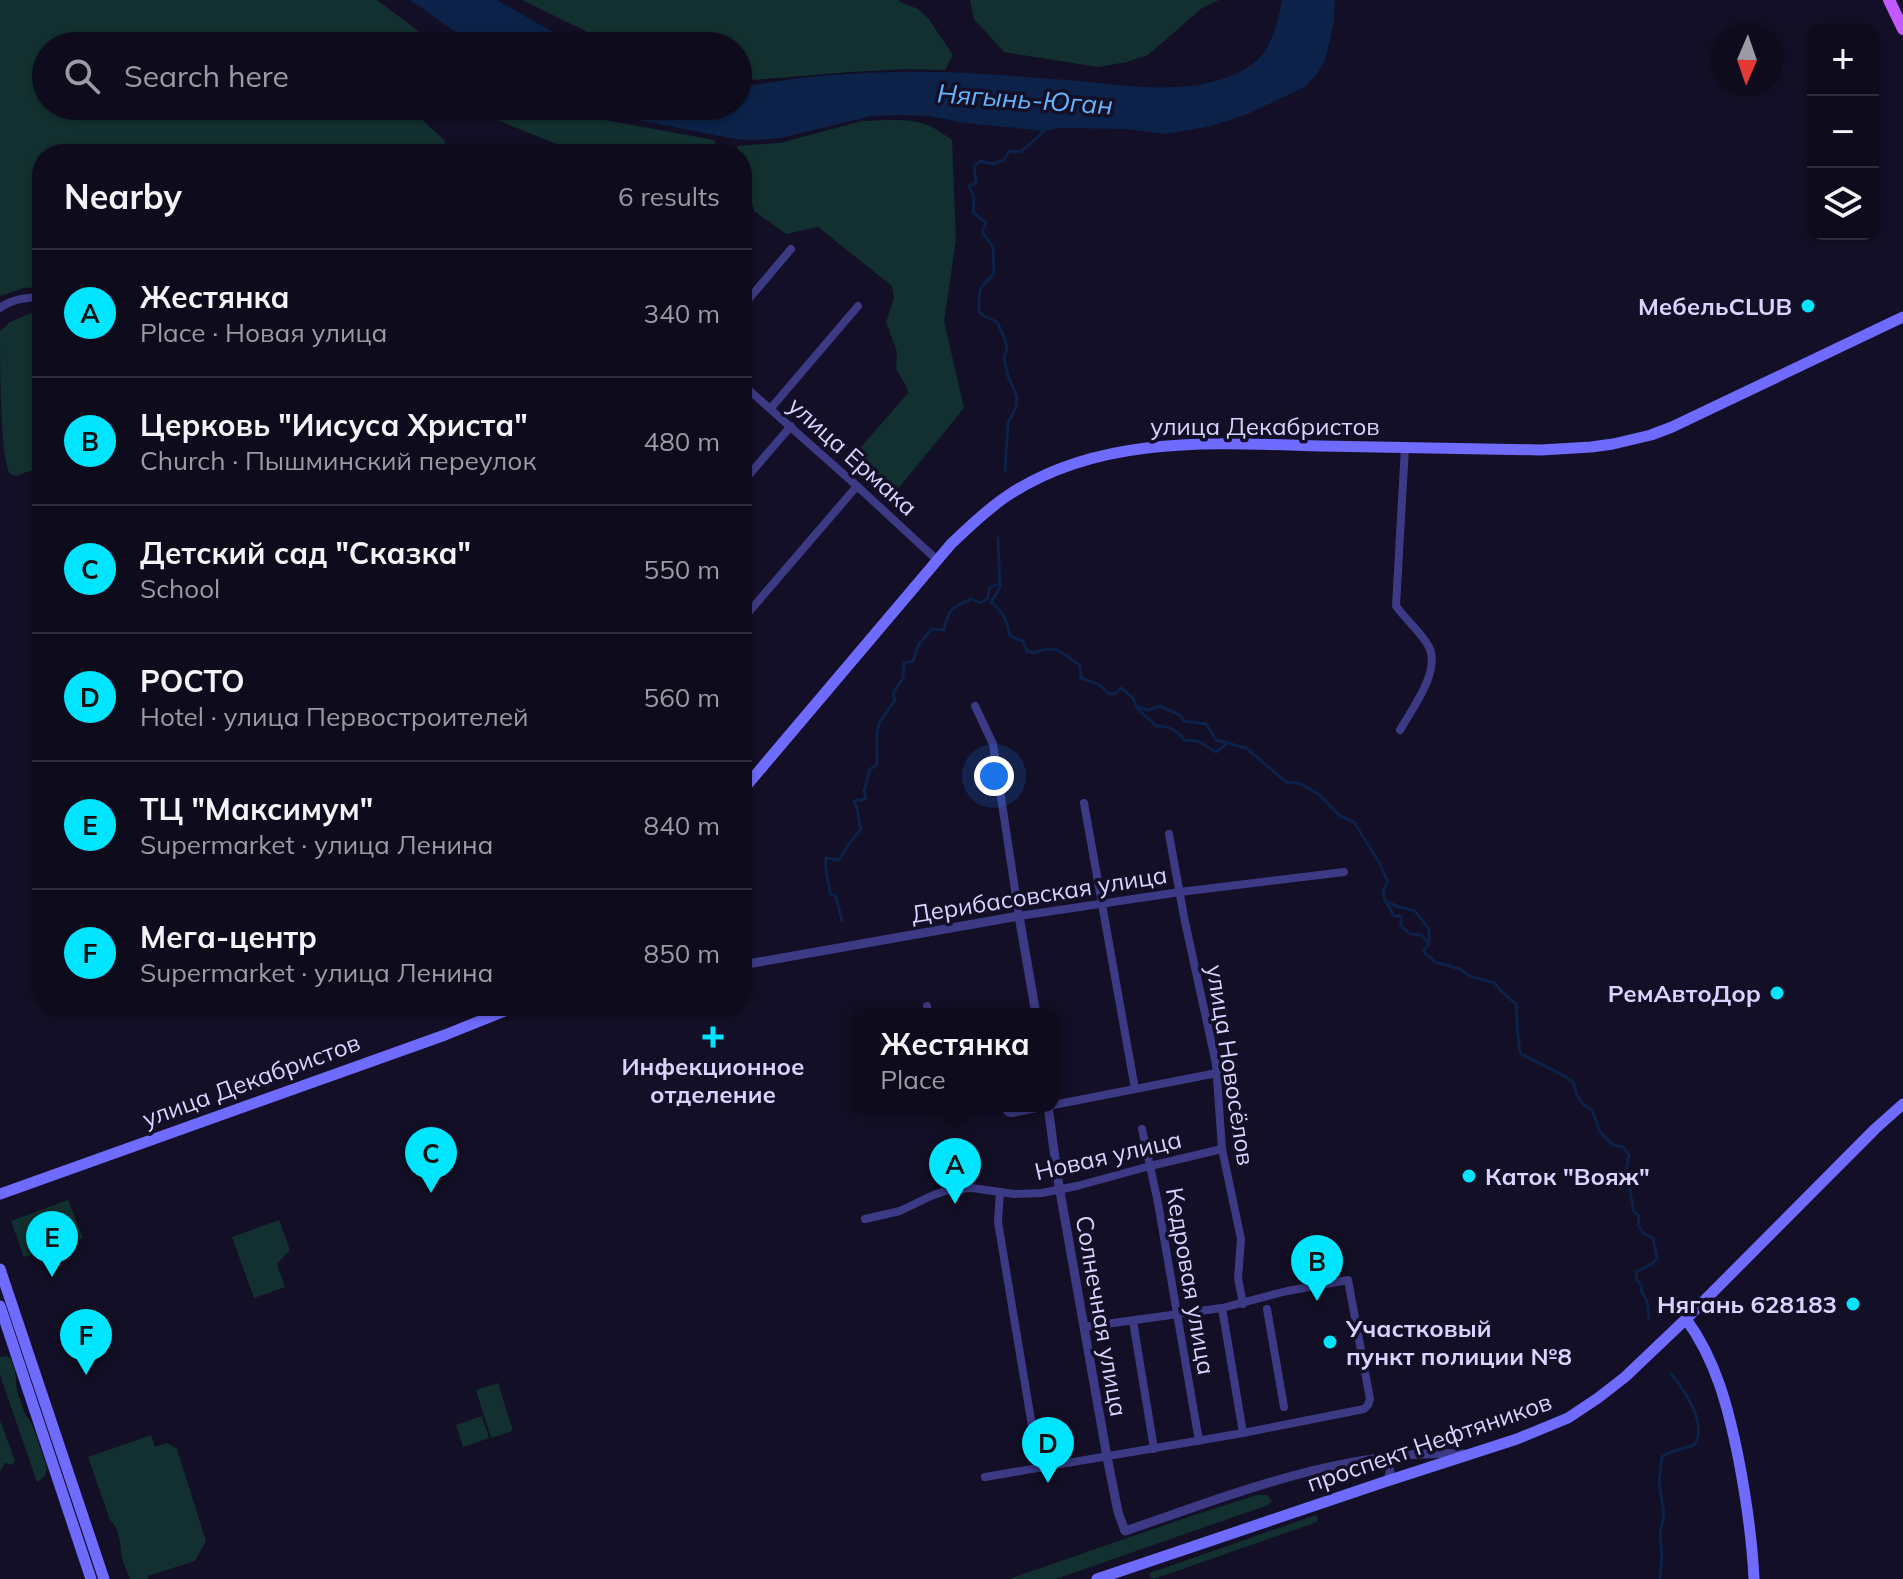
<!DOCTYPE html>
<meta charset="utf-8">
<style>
:root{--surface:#0e0b1c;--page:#1c1929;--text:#f1f3f6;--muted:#9b9ba3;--line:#2e2b3b;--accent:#00e5ff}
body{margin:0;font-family:Mulish,sans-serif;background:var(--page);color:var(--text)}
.controls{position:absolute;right:24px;top:24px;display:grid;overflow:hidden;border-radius:16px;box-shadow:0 2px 6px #0004}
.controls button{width:72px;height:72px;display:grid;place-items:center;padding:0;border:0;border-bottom:2px solid var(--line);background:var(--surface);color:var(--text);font:40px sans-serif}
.compass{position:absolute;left:1711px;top:24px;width:72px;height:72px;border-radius:50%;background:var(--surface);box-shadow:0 2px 6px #0004;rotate:182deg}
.you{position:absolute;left:994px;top:776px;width:28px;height:28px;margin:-20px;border:6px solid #fff;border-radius:50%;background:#1a73e8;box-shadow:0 0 0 12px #1a73e833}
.badge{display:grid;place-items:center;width:52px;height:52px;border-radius:50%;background:var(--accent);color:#111;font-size:26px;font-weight:700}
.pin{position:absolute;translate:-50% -66px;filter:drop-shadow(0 2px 4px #0008)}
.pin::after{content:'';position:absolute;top:42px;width:28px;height:24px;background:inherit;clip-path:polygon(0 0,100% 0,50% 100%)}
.popup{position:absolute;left:851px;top:1008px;width:208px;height:104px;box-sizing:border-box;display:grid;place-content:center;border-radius:16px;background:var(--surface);filter:drop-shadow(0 2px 6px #0005);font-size:26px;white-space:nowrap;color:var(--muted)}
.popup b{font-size:30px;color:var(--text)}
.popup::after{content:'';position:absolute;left:50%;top:100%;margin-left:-16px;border:16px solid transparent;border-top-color:var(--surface)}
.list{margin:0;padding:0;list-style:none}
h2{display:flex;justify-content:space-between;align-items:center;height:104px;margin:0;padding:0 32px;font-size:34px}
h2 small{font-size:26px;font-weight:400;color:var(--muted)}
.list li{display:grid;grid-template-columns:52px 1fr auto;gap:24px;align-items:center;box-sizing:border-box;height:128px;padding:0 32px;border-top:2px solid var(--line)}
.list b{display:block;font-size:30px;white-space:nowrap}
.list p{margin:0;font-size:26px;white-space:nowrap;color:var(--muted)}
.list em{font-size:26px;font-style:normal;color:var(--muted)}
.icon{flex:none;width:44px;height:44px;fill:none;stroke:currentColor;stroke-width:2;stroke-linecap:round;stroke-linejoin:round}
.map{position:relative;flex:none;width:1903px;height:1579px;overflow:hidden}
.search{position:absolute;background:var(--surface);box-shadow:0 2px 6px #0004;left:32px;top:32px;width:720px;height:88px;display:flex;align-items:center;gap:20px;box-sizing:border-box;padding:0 28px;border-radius:44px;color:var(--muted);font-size:30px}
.panel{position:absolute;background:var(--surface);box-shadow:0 2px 6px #0004;left:32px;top:144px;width:720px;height:872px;border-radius:32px}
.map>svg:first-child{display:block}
.green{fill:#12302f}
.water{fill:#0c2248}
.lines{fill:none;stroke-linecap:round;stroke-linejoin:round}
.stream{stroke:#0c2248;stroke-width:3}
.minor{stroke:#3d3a85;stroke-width:8}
.tertiary{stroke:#3d3a85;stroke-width:9}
.secondary{stroke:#6f6bff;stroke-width:11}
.primary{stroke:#c25bff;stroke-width:12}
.poi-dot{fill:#00e5ff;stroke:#130f26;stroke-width:3}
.labels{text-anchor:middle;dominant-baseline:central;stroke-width:7;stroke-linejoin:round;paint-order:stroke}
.poi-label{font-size:24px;font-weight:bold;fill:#d9d4ff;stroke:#130f26;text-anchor:end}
.street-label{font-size:24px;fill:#d9d4ff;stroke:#130f26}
.water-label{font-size:26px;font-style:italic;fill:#62b6ff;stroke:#130f26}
</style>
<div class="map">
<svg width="1903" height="1579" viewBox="0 0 1903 1579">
<rect width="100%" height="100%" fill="#130f26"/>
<!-- green -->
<g class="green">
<polygon points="0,0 377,0 421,33 444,46 46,46 46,106 420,106 416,114 444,140 448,154 42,154 42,287 24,288 0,296"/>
<polygon points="522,0 898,0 900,2 918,9 928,18 953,55 945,70 904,69 850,72 752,80 738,80 738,46 616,46"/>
<polygon points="970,0 1219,0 1202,8 1148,55 1127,62 1098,67 1004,52 974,19"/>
<polygon points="462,106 570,106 605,120 714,140 722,154 562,154 559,145"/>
<path d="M 888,120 C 918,120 928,122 952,140 L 956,240 L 944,321 L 964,408 L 893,495 L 883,497 L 851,468 L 848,462 L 908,393 L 907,388 L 896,369 L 897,352 L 886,322 L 894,298 L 892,286 L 818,227 L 786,234 L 754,211 L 742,165 L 742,154 L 739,154 L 737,146 L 780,143 L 862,121 Z"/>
<path d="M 31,313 L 42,313 L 42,463 L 32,470 L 16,476 C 14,475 12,475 10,474 C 0,459 0,356 0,331 L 10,322 Z"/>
<polygon points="68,1200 83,1238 24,1257 11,1221"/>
<polygon points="279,1220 290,1250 277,1264 285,1287 254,1298 232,1237"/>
<polygon points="7,1356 11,1359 15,1371 17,1391 25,1414 32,1424 47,1468 45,1476 37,1482 0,1375 0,1357"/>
<polygon points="498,1383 513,1431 491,1438 476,1390"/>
<polygon points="482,1416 489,1438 463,1447 456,1425"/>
<polygon points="0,1420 15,1461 12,1465 5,1463 0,1472"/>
<path d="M 151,1435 L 155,1447 L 167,1443 L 177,1449 L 206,1541 L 195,1561 L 148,1576 L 148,1579 L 130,1579 C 127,1571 122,1561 121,1552 C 120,1541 119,1528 110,1520 L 88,1457 Z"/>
<polygon points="1257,1495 1267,1495 1272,1501 1268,1505 1056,1579 1009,1579 1185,1518"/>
<polygon points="1316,1515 1318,1518 1317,1522 1154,1579 1149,1576 1150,1573"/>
</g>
<!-- water -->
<g class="water">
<polygon points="410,0 497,0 565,39 582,46 476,46"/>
<path d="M 1282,0 L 1335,0 L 1334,22 L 1325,61 L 1317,74 L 1306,86 L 1248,114 L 1211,126 L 1166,134 L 1125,129 L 1061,128 L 1044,131 L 965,123 L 929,116 L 902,115 L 872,116 L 781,138 L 751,140 L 736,139 L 627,118 L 599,106 L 738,106 L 738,87 C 756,85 774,82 792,79 C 828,75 866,72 902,72 C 957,71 1013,76 1067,80 C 1126,85 1187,98 1242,71 C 1270,57 1276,29 1282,0 Z"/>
</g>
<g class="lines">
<!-- stream -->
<g class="stream">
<path d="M 1005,470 L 1008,423 L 1016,407 L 1017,397 L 1008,376 L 1004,357 L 1007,350 L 1005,339 L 997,322 L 982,315 L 979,311 C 979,290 978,288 994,274 L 993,247 L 982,232 L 986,223 L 973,212 L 974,198 L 969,186 L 976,183 L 974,166 L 981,161 L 993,164 L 1004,160 L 1009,151 L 1021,152 L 1044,131"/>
<path d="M 998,538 L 1000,588 L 991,602 C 1003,611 1007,621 1010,636 L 1023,641 L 1027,651 L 1034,653 C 1056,643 1063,653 1080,666 L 1081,678 L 1100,685 L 1109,694 L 1115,694 L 1121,688 L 1133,698 L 1136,707 L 1148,710 L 1159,706 L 1180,715 L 1184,721 L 1206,724 L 1216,740 L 1246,748 L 1286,782 L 1301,784 L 1320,795 L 1340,816 L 1354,822 L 1379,862 L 1388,882 L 1383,890 L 1385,901 L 1399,907 L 1415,911 L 1429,929 L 1429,944 L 1423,951 L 1435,962 L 1460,969 L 1470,976 L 1495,983 L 1501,991 L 1516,1004 C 1518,1019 1516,1040 1521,1054 L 1559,1073 L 1573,1082 L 1577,1095 L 1583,1104 L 1592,1110 L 1600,1132 L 1613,1145 L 1623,1147 L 1629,1155 L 1626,1170 L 1634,1212 L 1639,1216 L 1638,1225 L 1643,1233 L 1653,1238 L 1657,1259 L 1652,1264 L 1637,1271 L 1636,1279 L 1642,1286 L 1641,1290 L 1647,1301 L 1649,1318"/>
<path d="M 1138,709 L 1156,726 C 1168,726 1178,730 1184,740 L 1198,741 L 1216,752 L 1228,743"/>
<polyline points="1386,902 1394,916 1401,916 1401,926 1410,934 1421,935 1429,944"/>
<path d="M 842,921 L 836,897 L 830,893 C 829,881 824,869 826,858 L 839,860 L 848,845 L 861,829 C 858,819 859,810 854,801 L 866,799 L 864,791 L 870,769 L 876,766 C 879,753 874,737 879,724 C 883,716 890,708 895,700 L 893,693 L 903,678 L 904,663 L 913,661 L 919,644 L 932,629 L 944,630 C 948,609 952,607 971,599 L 980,603 L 988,598 L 989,588 L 1000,583"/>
<path d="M 1660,1579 L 1662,1555 L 1660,1533 L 1664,1514 L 1659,1482 L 1662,1457 L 1668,1453 L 1694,1445 C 1709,1426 1684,1389 1671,1374"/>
</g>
<!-- minor -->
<g class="minor">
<polyline points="742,307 791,249"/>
<path d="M 0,308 C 12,299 27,297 42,297"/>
<polyline points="742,384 857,486 936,559"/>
<polyline points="771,408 858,306"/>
<polyline points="742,483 791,426"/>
<polyline points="742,620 857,486"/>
<polyline points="975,706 993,744 1019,916 1180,892 1344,872"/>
<path d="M 1400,730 C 1412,709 1441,671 1429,647 C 1421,632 1406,620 1396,606 L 1405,447"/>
<polyline points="1084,803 1135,1089"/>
<polyline points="1169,834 1184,917 1216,1064 1222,1149 1241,1239 1238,1278 1243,1304"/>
<polyline points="927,1006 928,1014"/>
<polyline points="1053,1105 1217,1073"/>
<polyline points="1003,1106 1008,1112 1012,1113 1047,1106"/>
<polyline points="1142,1129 1158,1203 1199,1441"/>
<polyline points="1000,1192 998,1222 1039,1468"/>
<polyline points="865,1219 900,1211 931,1196 948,1190 972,1188 1014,1194 1042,1193 1077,1186 1150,1166 1222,1149"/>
<polyline points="1222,1308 1243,1433"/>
<polyline points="1267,1309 1284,1407"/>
<polyline points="1133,1321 1154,1449"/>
<polyline points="985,1477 1243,1433 1364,1409 1368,1405 1370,1399 1348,1280 1287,1291 1222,1308 1084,1327"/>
</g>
<!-- tertiary -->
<g class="tertiary">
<polyline points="742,965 1019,916 1036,1014"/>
<path d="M 1048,1106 L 1058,1180 L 1084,1327 L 1107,1457 L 1118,1512 L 1125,1531 C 1234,1494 1346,1448 1464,1454"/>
<path d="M 1379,1458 C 1390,1462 1392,1469 1388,1480"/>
</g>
<!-- secondary -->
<g class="secondary">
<path d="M 742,791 L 951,544 C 969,527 986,510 1007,496 C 1099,434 1215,443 1321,446 C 1395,448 1468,448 1541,450 L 1591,447 L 1613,444 L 1651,435 L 1672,427 L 1903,317"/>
<polyline points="0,1194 445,1035 517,1006"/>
<polyline points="0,1269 104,1579"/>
<polyline points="0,1306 91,1579"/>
<path d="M 1686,1319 C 1716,1360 1728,1407 1738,1456 C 1746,1497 1752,1538 1754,1579"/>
<polyline points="1097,1579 1384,1482 1517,1439 1568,1418 1598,1398 1625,1377 1686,1319 1875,1129 1903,1104"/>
</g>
<!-- primary -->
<polyline class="primary" points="1889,0 1903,29"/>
</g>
<!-- markers -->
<g class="poi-dot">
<circle cx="1808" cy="306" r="8"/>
<circle cx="1777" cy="993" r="8"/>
<path d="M709 1025h8v8h8v8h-8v8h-8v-8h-8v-8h8z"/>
<circle cx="1469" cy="1176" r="8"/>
<circle cx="1853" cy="1304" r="8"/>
<circle cx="1330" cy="1342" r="8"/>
</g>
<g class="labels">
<!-- poi labels -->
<g class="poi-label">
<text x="1792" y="306">МебельCLUB</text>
<text x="1761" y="993">РемАвтоДор</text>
<text x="713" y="1066" text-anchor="middle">Инфекционное<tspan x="713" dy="28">отделение</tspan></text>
<text x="1485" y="1176" text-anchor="start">Каток "Вояж"</text>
<text x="1837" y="1304">Нягань 628183</text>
<text x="1346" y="1328" text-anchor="start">Участковый<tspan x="1346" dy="28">пункт полиции №8</tspan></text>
</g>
<!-- street labels -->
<g class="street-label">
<text x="1265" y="426">улица Декабристов</text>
<text transform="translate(853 456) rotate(42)">улица Ермака</text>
<text transform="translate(1039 894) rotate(-9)">Дерибасовская улица</text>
<text transform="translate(1231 1065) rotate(81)">улица Новосёлов</text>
<text transform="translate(251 1080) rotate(-20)">улица Декабристов</text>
<text transform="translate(1108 1155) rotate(-13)">Новая улица</text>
<text transform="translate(1191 1281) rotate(80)">Кедровая улица</text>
<text transform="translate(1102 1316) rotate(80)">Солнечная улица</text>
<text transform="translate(1429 1442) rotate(-19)">проспект Нефтяников</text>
</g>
<!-- water labels -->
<g class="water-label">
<text transform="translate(1025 99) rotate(4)">Нягынь-Юган</text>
</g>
</g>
</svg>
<div class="controls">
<button>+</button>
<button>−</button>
<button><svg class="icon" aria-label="layers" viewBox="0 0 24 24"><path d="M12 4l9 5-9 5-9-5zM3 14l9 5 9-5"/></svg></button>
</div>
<svg class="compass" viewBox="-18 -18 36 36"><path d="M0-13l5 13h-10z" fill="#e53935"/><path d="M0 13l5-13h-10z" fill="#9b9ba3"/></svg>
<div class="you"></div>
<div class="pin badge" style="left:955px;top:1204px">A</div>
<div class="popup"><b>Жестянка</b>Place</div>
<div class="pin badge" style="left:1317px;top:1301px">B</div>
<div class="pin badge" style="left:431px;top:1193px">C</div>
<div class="pin badge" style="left:1048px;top:1483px">D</div>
<div class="pin badge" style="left:52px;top:1277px">E</div>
<div class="pin badge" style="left:86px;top:1375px">F</div>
<div class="search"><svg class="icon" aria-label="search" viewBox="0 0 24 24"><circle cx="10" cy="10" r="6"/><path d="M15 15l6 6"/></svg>Search here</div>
<section class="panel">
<h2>Nearby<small>6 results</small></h2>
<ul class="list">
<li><span class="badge">A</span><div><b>Жестянка</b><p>Place · Новая улица</p></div><em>340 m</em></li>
<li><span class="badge">B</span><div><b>Церковь &quot;Иисуса Христа&quot;</b><p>Church · Пышминский переулок</p></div><em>480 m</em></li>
<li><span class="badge">C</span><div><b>Детский сад &quot;Сказка&quot;</b><p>School</p></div><em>550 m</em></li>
<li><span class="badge">D</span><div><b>РОСТО</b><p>Hotel · улица Первостроителей</p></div><em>560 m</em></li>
<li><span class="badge">E</span><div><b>ТЦ &quot;Максимум&quot;</b><p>Supermarket · улица Ленина</p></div><em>840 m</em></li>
<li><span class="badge">F</span><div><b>Мега-центр</b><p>Supermarket · улица Ленина</p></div><em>850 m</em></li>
</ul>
</section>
</div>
